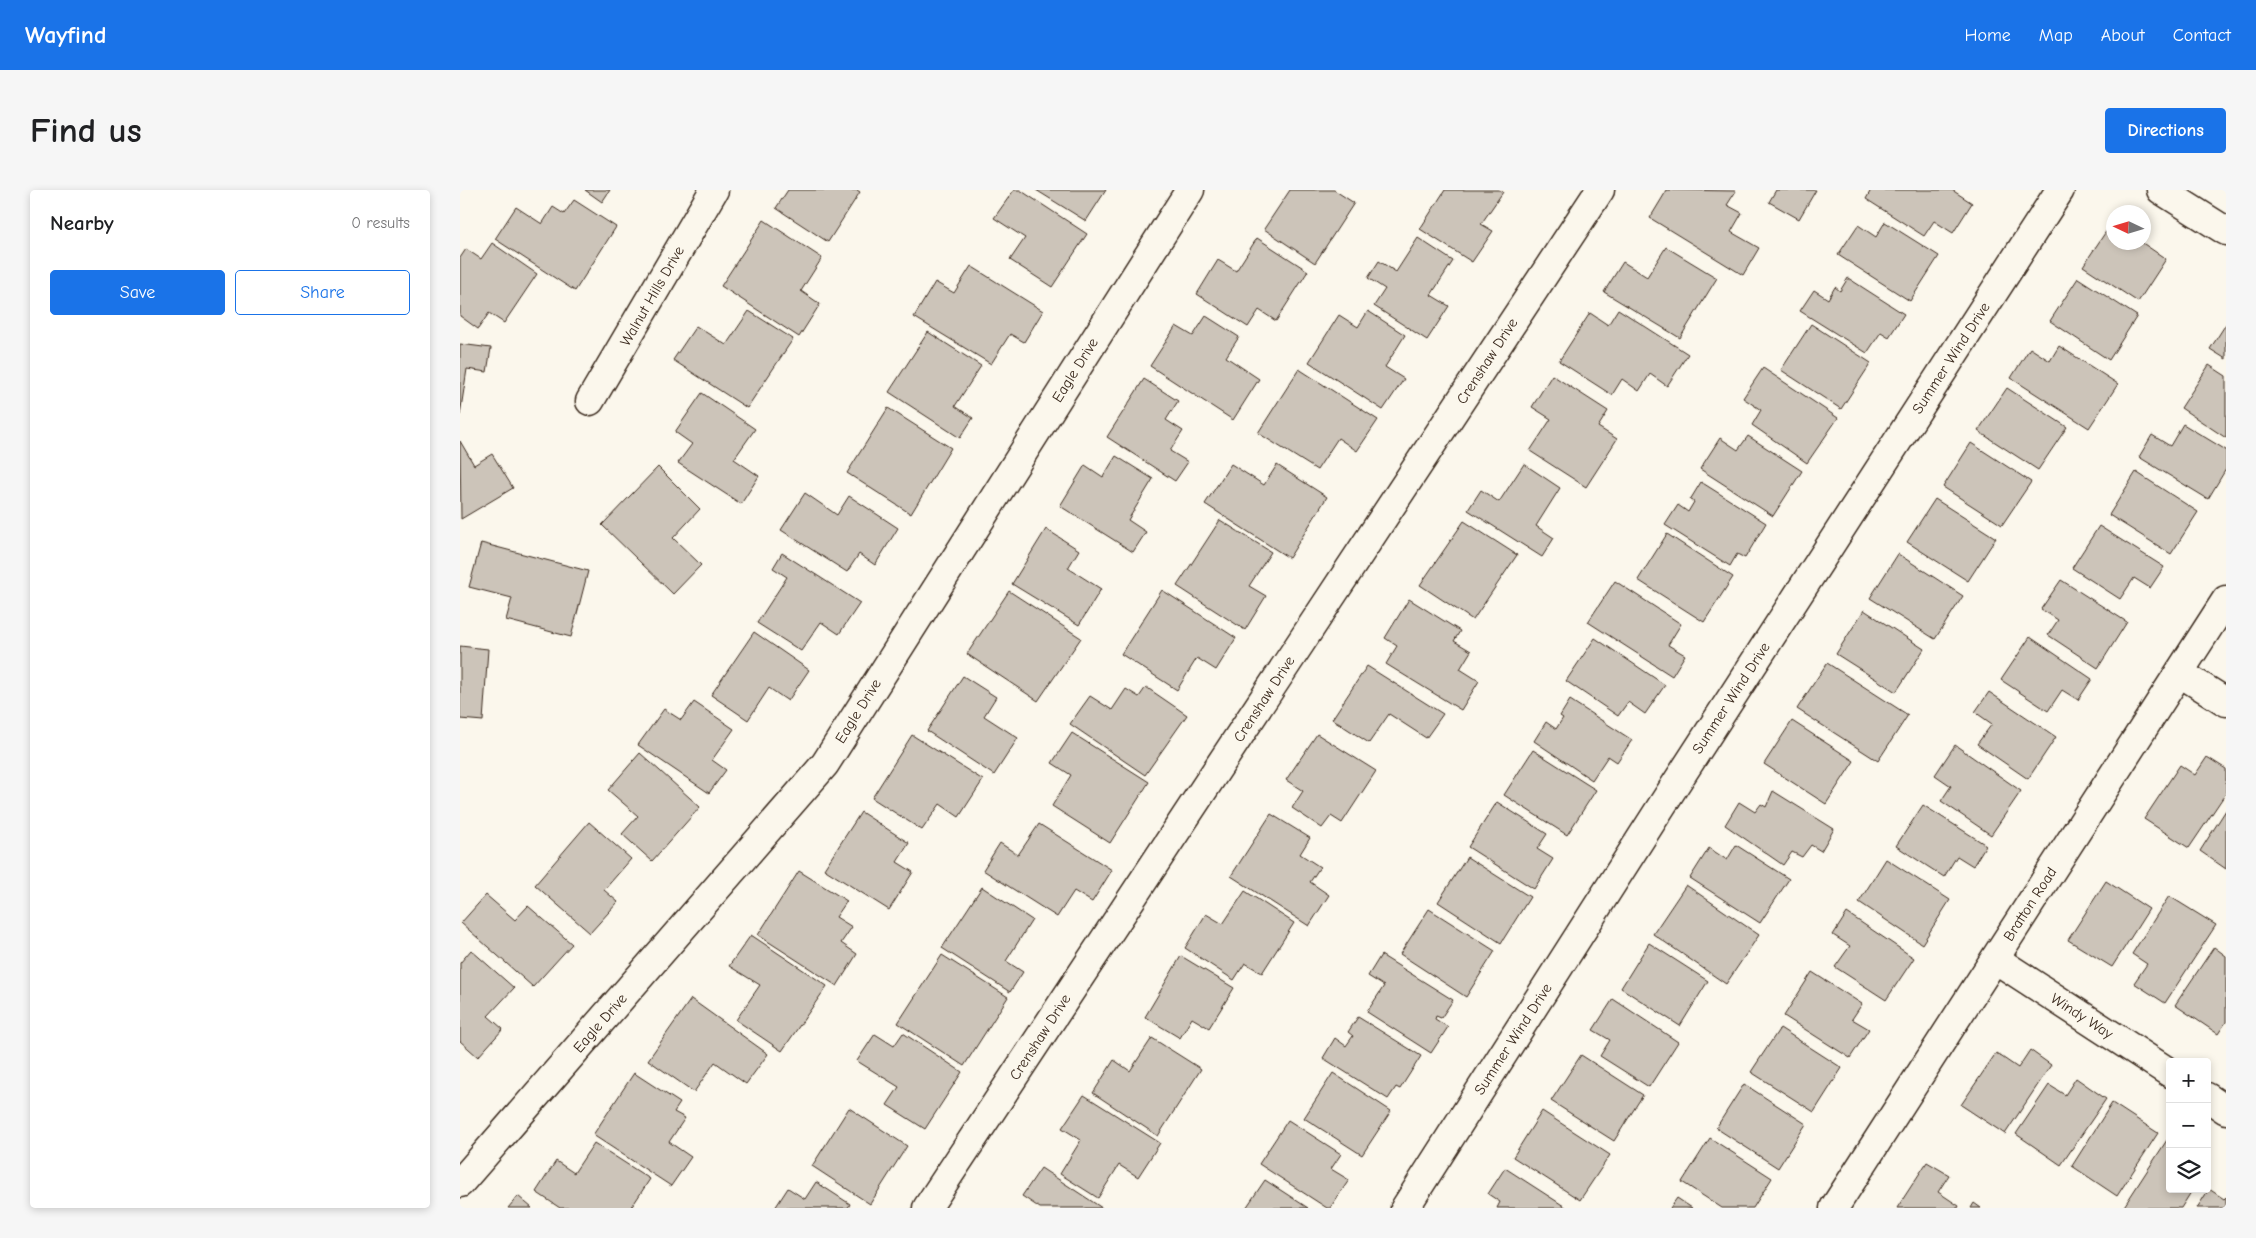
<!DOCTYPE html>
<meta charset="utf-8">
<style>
:root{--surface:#fff;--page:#f6f6f6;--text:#202124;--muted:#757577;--line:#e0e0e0;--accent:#1a73e8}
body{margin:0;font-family:"Comic Neue",sans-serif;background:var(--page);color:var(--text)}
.controls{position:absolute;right:15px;bottom:15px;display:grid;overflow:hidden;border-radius:5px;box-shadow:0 2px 8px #0003}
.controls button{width:45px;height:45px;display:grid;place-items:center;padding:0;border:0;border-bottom:1px solid var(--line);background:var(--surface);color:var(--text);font:25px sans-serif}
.compass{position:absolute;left:1646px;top:15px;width:45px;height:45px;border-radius:50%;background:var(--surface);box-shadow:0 2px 8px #0003;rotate:274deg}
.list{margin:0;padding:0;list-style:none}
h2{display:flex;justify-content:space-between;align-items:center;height:65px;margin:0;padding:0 20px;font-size:21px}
h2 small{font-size:16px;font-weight:400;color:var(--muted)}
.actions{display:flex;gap:10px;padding:15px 20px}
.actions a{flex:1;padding:11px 0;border:1px solid var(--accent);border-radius:5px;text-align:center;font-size:18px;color:var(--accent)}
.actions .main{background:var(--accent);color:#fff}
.icon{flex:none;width:28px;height:28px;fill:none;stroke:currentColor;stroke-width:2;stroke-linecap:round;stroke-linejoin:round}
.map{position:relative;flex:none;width:1766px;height:1018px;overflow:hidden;border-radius:5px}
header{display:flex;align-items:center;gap:30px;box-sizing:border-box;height:70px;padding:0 25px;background:var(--accent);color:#fff}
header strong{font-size:24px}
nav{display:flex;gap:28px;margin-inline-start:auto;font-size:18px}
.intro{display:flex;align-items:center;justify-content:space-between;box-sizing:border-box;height:120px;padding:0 30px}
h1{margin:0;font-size:35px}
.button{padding:12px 22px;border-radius:5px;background:var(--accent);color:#fff;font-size:18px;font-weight:700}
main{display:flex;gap:30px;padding:0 30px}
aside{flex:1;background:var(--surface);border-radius:5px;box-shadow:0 2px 8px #0003}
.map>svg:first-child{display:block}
.building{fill:#ccc4b9;stroke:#3b2a1e}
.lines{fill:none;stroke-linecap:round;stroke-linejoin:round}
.minor-casing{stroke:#3b2a1e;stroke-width:31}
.minor{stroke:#fbf7ec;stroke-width:28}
.labels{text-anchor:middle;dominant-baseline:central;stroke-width:4;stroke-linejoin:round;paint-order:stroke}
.street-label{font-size:15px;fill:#3b2a1e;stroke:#fbf7ec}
</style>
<header>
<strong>Wayfind</strong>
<nav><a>Home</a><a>Map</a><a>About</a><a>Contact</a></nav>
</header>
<div class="intro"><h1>Find us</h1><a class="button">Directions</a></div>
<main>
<aside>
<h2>Nearby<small>0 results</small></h2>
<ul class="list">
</ul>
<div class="actions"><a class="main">Save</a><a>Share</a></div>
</aside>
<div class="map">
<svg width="1766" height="1018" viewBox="0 0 1766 1018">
<rect width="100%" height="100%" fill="#fbf7ec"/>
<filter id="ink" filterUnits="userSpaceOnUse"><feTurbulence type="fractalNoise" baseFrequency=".02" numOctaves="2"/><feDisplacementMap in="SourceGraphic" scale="10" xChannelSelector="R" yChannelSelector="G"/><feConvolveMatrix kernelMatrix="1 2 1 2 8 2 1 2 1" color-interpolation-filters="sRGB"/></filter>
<g filter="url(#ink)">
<!-- building -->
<g class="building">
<polygon points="125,0 150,0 142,12"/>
<polygon points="328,0 397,0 400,2 368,52 316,18"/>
<polygon points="554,0 560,0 627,44 592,97 550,70 565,48 534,28"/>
<polygon points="576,0 646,0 626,31"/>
<polygon points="830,0 874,0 894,13 855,73 804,39"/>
<polygon points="985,0 1039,0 1043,2 1021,34 1033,41 1012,72 960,39"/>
<polygon points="1207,0 1276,1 1267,15 1282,23 1271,42 1299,58 1283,85 1190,28"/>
<polygon points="1316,0 1356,0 1339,29 1309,12"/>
<polygon points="1411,0 1492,0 1512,13 1493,43 1474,31 1464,46 1406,9"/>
<polygon points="114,10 156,37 115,101 35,49 56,17 82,34 93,17 104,24"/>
<polygon points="304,30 362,68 341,101 360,114 339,147 261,96"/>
<polygon points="1425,32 1479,66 1450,111 1378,65 1398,35 1416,47"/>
<polygon points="1651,34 1654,35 1654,52 1681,52 1706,69 1678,112 1623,76"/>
<polygon points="797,48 848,81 816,131 799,120 788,137 737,104 758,70 776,81"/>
<polygon points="958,48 993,71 971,105 989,116 967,150 914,116 925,99 908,88 919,71 936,82"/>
<polygon points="32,53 77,84 44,133 29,123 18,139 0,126 0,68 6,59 21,69"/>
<polygon points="1206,57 1257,88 1220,148 1144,102 1163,72 1187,87"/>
<polygon points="511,76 583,121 564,152 550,144 531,174 454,127 475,92 494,103"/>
<polygon points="1388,88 1444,124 1429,147 1421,142 1407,163 1340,121 1354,100 1368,109 1375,97 1380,101"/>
<polygon points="1618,88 1677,126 1649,170 1590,131"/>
<polygon points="1158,119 1228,164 1207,196 1190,184 1179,201 1162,189 1152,205 1099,171 1130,123 1148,135"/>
<polygon points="289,121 333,149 287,218 213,170 236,136 266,155"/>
<polygon points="908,121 945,145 925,177 944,189 923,220 849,172 879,125 898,137"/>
<polygon points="746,126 779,147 766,167 799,189 773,230 690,176 716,136 733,146"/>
<polygon points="1351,134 1411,173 1381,219 1321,180"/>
<polygon points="1766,134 1766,169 1750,159"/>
<polygon points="468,142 521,176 495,216 513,228 500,248 429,202"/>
<polygon points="0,154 31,158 27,182 7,179 0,225"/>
<polygon points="1599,156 1658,194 1629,238 1551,188 1570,158 1590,171"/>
<polygon points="1749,175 1766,186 1766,248 1721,218"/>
<polygon points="1303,178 1378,228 1347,273 1292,235 1301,220 1283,208"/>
<polygon points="839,179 918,230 897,261 878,248 857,280 798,243"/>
<polygon points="1092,185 1148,221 1138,237 1157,249 1126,297 1070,261 1091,229 1072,217"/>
<polygon points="684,189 718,211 706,230 723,241 710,261 728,272 715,291 647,247"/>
<polygon points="1547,198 1607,237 1578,280 1518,241"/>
<polygon points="242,203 295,239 274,269 299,286 281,314 218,273 232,254 215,242"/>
<polygon points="428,218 491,258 451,324 387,283"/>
<polygon points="1723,234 1766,260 1766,279 1748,309 1679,267 1692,245 1710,256"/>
<polygon points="1288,246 1342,281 1313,326 1240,279 1260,248 1278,260"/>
<polygon points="0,251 14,275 32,264 53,298 1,329"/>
<polygon points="1511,253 1571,292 1542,335 1483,297"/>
<polygon points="656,266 693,289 668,330 686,342 673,362 600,316 625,275 643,287"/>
<polygon points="771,274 804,295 817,275 867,307 829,368 745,314"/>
<polygon points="1064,274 1100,298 1076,336 1094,348 1082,367 1008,320 1021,300 1039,312"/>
<polygon points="198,277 240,319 213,348 241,375 213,404 142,335"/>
<polygon points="1676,282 1738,322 1711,364 1649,325"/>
<polygon points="1241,292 1306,333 1285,368 1277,364 1270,376 1205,335 1218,315 1228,322 1234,312 1230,310"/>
<polygon points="345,303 377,325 389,306 438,338 415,375 399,364 387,382 321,340"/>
<polygon points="1475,309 1536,348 1508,391 1447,352"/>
<polygon points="760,330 811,362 789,396 806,406 785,440 717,396"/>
<polygon points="1004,331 1057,365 1013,430 960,395"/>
<polygon points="1639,336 1704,377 1690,398 1674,388 1660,409 1612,378"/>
<polygon points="586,339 619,360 608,378 641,399 619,435 552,394"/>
<polygon points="1207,344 1273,387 1244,432 1178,390"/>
<polygon points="21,353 128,381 111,447 46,430 52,408 9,397"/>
<polygon points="322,363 400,413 379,444 361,432 341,461 297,433 327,387 313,378"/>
<polygon points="1438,364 1503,406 1475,449 1410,408"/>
<polygon points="1601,390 1667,432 1638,478 1588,445 1598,430 1581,419"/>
<polygon points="1155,391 1221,434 1208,455 1225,465 1212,486 1128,432"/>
<polygon points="702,400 776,448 756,480 737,468 717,500 661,464"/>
<polygon points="549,401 621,448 578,511 507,464"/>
<polygon points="949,409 1000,441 994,451 1011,461 1000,479 1019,491 1001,520 926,474 937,456 925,448"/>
<polygon points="1404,420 1464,459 1436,502 1376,464"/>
<polygon points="294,442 349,480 328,511 309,498 288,530 251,505"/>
<polygon points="1570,447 1632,489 1618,510 1602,500 1588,521 1541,490"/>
<polygon points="1135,448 1205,495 1185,524 1168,512 1158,526 1106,491"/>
<polygon points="0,456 28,459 23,531 0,529"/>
<polygon points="1367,473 1448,525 1418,571 1337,519"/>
<polygon points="907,476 983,524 966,548 929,524 909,553 872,529"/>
<polygon points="503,486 536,507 524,526 558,548 534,585 467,541"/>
<polygon points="686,497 727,525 685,585 610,534 630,506 652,520 666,499 679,507"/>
<polygon points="1529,502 1596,547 1568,589 1517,554 1532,534 1515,522"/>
<polygon points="1110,510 1172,550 1157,572 1148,566 1132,590 1074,551 1086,532 1096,539 1103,528 1100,526"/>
<polygon points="234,512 274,539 252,570 266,580 249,603 178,555 204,519 221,530"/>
<polygon points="1332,531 1394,571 1366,614 1304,574"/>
<polygon points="612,543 689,592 650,653 592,616 611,585 592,573"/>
<polygon points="857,544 916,581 882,633 871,626 862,638 832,618 843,601 826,590"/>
<polygon points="452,545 523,590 499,627 480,614 462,640 412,608"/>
<polygon points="1495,555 1561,601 1531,645 1481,611 1491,596 1475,585"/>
<polygon points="1073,560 1136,600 1107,645 1044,605"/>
<polygon points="180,563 240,617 192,671 162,644 178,626 148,600"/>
<polygon points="1747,567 1766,579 1766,603 1729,658 1684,629 1720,575 1735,585"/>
<polygon points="1313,601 1374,639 1361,661 1351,655 1342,667 1332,662 1323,675 1265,635 1279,612 1295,622 1301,614 1306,617"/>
<polygon points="1037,612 1087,644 1077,659 1093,669 1074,699 1008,657"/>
<polygon points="1463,615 1526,655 1513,676 1497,666 1484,687 1436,656"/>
<polygon points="1766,620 1766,679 1740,661"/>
<polygon points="401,622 449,653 437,672 453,682 429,720 364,679"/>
<polygon points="811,624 850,648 840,664 860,677 850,692 869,705 849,736 771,686"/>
<polygon points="129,632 171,669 144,700 158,712 130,743 75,695"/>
<polygon points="579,634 652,680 632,712 614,701 597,727 523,680 540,653 558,665"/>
<polygon points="1276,655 1329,689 1300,733 1230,688 1249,658 1267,670"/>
<polygon points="1007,667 1070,707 1041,753 978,712"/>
<polygon points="1426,669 1490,710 1462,754 1399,712"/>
<polygon points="339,681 387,711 376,727 392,737 381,753 397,764 377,796 298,745"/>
<polygon points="1646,691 1689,719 1652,777 1608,750"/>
<polygon points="1226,695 1299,745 1266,794 1193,744"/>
<polygon points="522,697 572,730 546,771 563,782 550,802 482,758"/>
<polygon points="785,701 834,733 802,783 785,773 774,790 725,758 746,724 763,734"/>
<polygon points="26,705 55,730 68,716 112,754 73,797 1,733"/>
<polygon points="1709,706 1756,735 1705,813 1674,793 1687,774 1672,764"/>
<polygon points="969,719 1035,761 1006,807 940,764"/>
<polygon points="1387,723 1454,768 1426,810 1375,777 1390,756 1373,745"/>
<polygon points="291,745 367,796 322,861 276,830 300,795 269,776"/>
<polygon points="1189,753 1248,791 1220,836 1161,798"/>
<polygon points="1754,757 1766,766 1766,832 1758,844 1715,815"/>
<polygon points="11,760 54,798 28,826 43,839 18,867 0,851 0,773"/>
<polygon points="482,765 548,807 504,876 438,833"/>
<polygon points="921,765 993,810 981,828 976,826 975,829 988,837 971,863 907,822 924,796 908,786"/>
<polygon points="721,766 774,798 749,838 732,828 720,848 685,827"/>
<polygon points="1352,782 1402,814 1392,829 1409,839 1390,868 1324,826"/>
<polygon points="231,809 308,864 286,894 255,872 234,902 188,870"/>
<polygon points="1153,809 1218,852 1189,897 1140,866 1150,850 1133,840"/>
<polygon points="898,827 961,866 940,899 936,897 928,909 863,868 875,848 886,856 893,846 888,842"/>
<polygon points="1320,838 1382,878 1354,922 1291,882"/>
<polygon points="443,843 502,882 465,939 427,915 439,897 397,871 415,844 434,856"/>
<polygon points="692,848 741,879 698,946 633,903 654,870 670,881"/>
<polygon points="1570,860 1591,875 1545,944 1501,915 1536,863 1558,878"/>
<polygon points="1121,865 1183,905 1154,951 1091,911"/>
<polygon points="174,883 220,913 214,922 225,928 209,952 231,967 211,996 133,945"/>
<polygon points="873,883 931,921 902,965 844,928"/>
<polygon points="1616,888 1646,909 1601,975 1556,944 1589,895 1605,905"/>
<polygon points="1284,894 1346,934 1318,978 1256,938"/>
<polygon points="624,905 700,953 678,987 659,975 638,1008 600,984 621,950 602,938"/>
<polygon points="1652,913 1698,943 1657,1006 1612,976"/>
<polygon points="389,918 447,956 410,1014 352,976"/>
<polygon points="1082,921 1150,965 1120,1010 1053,967"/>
<polygon points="828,930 881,964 871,979 889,990 870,1018 867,1018 799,974"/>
<polygon points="1250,948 1312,988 1293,1018 1262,1018 1222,992"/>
<polygon points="1707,950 1710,952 1710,999 1733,999 1721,1018 1663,1018"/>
<polygon points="134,953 190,989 171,1018 100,1018 76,1002 96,971 114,983"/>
<polygon points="1467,972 1489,985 1478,1002 1499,1016 1498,1018 1437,1018"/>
<polygon points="581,978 642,1018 580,1018 562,1006"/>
<polygon points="1045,978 1107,1018 1037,1018 1040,1012 1028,1004"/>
<polygon points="805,990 848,1018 786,1018"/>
<polygon points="356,992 390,1014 388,1018 315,1018 328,998 345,1009"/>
<polygon points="1749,999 1764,1009 1766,1007 1766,1018 1737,1018"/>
<polygon points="58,1006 72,1018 48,1018"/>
<polygon points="1217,1008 1232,1018 1210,1018"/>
<polygon points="1514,1013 1521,1018 1511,1018"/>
</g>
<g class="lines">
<defs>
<g id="minor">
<polyline points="1701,0 1766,41"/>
<polyline points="130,211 254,0"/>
<polyline points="1720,483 1766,512"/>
<polyline points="1535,769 1710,883"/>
<polyline points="1747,907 1766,920"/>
<polyline points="0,993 365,574 730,0"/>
<polyline points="467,1018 1140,0"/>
<polyline points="945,1018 1215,595 1600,0"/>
<polyline points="1374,1018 1766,410"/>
</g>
</defs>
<!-- minor casing -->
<use href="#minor" class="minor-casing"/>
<!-- minor -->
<use href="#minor" class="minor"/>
</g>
</g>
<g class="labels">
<!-- street labels -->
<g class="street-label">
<text transform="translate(192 106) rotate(-60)">Walnut Hills Drive</text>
<text transform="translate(1491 168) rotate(-57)">Summer Wind Drive</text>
<text transform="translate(1027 171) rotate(-57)">Crenshaw Drive</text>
<text transform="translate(615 180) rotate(-58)">Eagle Drive</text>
<text transform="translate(1271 508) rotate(-57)">Summer Wind Drive</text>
<text transform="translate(804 509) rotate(-57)">Crenshaw Drive</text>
<text transform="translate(398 521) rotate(-58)">Eagle Drive</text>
<text transform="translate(1570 714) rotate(-57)">Bratton Road</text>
<text transform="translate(1622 826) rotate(33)">Windy Way</text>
<text transform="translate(140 833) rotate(-49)">Eagle Drive</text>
<text transform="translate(580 847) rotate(-57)">Crenshaw Drive</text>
<text transform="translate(1053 849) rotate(-57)">Summer Wind Drive</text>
</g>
</g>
</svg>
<div class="controls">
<button>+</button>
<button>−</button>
<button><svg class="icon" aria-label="layers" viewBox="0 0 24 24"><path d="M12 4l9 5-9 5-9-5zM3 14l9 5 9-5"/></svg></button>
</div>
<svg class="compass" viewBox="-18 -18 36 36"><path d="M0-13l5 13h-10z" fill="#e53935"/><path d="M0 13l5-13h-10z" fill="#757577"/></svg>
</div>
</main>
